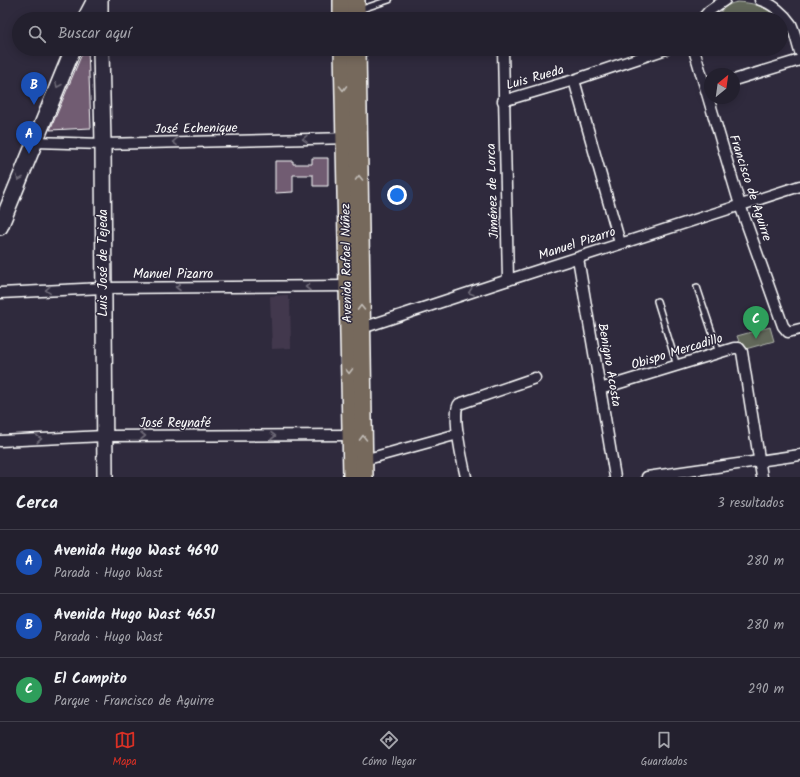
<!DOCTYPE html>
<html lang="es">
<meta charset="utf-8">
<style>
:root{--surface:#23202e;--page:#2f2d3a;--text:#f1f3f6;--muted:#a3a3aa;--line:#403e4a;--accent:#d93025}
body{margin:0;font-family:Kalam,sans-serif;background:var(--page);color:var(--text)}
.compass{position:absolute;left:704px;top:68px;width:36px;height:36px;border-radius:50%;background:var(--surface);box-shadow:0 2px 10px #0003;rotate:29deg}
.you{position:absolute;left:397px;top:195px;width:14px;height:14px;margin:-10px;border:3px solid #fff;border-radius:50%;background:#1a73e8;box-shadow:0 0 0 6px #1a73e833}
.badge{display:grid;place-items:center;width:26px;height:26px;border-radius:50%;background:var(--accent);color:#fff;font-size:13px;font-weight:700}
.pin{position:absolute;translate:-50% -33px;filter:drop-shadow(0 1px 2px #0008)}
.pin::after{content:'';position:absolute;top:21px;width:14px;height:12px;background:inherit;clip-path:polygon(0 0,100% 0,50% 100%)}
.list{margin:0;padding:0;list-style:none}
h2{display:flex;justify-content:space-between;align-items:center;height:52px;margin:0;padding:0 16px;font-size:17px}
h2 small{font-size:13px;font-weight:400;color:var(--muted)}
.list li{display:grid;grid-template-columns:26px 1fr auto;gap:12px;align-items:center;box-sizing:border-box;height:64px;padding:0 16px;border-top:1px solid var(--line)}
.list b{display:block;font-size:15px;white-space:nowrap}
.list p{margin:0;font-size:13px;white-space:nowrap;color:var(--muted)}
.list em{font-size:13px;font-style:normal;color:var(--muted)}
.icon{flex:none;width:22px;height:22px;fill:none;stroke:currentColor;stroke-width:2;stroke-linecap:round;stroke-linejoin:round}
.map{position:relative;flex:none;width:800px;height:477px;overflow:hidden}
.search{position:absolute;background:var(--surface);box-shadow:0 2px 10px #0003;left:12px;right:12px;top:12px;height:44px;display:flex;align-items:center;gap:10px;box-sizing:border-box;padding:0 14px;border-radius:22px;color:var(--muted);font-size:15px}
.sheet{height:244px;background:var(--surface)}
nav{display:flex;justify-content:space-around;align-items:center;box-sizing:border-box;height:56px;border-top:1px solid var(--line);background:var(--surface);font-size:11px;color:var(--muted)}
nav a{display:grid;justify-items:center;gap:2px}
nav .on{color:var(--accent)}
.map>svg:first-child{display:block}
.built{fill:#43394d}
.green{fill:#62685a;stroke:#b0b4ac}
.building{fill:#715c72;stroke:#fff}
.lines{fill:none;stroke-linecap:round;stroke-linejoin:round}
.lane-casing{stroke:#fff;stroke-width:8}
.street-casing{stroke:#fff;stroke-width:13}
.secondary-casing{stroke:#fff;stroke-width:18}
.primary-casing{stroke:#fff;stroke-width:20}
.lane{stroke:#2f2a3d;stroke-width:5}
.street{stroke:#2f2a3d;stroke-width:10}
.secondary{stroke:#2f2a3d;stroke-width:15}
.primary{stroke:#76695c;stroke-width:17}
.oneway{stroke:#6d6a77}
.oneway2{stroke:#c1bcb6}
.labels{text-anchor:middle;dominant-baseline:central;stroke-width:3;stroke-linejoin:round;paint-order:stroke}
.street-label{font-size:13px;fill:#fff;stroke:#2f2a3d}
</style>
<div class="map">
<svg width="800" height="477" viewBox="0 0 800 477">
<rect width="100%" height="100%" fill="#2f2a3d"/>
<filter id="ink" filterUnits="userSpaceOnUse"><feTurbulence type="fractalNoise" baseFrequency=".025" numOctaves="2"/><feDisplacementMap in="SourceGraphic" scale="8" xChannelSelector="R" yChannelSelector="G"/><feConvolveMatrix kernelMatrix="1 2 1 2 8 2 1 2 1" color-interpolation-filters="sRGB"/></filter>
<g filter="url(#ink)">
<!-- built -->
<polygon class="built" points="288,295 288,300 290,300 291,348 272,349 270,296"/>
<!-- green -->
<g class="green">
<path d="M 738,2 C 751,3 764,5 774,15 L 762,19 L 716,19 C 722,9 726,4 738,2 Z"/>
<polygon points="770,327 774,341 742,350 737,336"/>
</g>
<!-- building -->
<g class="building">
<polygon points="84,49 88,49 91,128 50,130"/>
<polygon points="312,158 328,158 328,186 313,186 313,175 293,175 293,192 275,193 275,161 293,161 293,164 312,164"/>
</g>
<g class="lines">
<defs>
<g id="lane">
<polyline points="359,10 389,0"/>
<polyline points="697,287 719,353"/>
<polyline points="657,301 677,366"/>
</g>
<g id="street">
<path d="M 760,0 C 772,3 784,14 791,24 C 795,32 797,43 800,52"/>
<polyline points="702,19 709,11 725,0"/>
<polyline points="503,49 508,280"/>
<polyline points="695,49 695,53 740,205 783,326 788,332 800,329"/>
<polyline points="574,80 620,243"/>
<polyline points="734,80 800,60"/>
<polyline points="503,101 574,80 666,49"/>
<polyline points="34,142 103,144 350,138"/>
<polyline points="578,258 615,477"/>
<polyline points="0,293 103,288 347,286"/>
<polyline points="362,328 508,280 800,186"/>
<polyline points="600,389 734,348 739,348 742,352 762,477"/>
<polyline points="0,441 104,436 351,435"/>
<polyline points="364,460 458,434"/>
<path d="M 466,477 C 463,464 451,412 459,404 L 535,378"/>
<polyline points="647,477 800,455"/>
</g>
<g id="secondary">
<polyline points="100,0 100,19"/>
<polyline points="85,19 95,0"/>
<polyline points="101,49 103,144 105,477"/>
<polyline points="0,227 73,49"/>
</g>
<g id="primary">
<polyline points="342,0 342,19"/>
<polyline points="356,0 356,19"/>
<polyline points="343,49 352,477"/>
<polyline points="357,49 364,477"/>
</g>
</defs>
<!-- lane casing -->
<use href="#lane" class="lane-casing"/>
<!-- street casing -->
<use href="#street" class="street-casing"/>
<!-- secondary casing -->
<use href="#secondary" class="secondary-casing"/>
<!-- primary casing -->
<use href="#primary" class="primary-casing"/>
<!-- lane -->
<use href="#lane" class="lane"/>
<!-- street -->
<use href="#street" class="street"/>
<!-- secondary -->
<use href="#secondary" class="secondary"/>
<!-- primary -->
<use href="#primary" class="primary"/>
</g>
<!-- one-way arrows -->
<defs><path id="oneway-chevron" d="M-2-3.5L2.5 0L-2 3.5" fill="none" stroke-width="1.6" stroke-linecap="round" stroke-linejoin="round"/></defs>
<g class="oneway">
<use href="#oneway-chevron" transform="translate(58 85) rotate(113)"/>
<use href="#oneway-chevron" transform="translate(305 139) rotate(179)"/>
<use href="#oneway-chevron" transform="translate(175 142) rotate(179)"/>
<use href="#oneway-chevron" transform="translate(19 178) rotate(112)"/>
<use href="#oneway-chevron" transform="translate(178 287) rotate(180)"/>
<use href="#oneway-chevron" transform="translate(308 287) rotate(180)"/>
<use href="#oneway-chevron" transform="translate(48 290) rotate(177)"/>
<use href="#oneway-chevron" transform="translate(471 292) rotate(162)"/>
<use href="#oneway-chevron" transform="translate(143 436)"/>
<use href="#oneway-chevron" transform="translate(273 436)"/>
<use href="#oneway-chevron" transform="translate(39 439) rotate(-2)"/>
</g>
<g class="oneway2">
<use href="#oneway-chevron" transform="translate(343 88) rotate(89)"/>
<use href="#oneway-chevron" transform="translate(359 178) rotate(-91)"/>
<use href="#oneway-chevron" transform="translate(361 308) rotate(-91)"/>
<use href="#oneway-chevron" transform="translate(349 371) rotate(89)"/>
<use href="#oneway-chevron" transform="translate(363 438) rotate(-91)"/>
</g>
</g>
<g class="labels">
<!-- street labels -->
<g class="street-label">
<text transform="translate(535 78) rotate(-16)">Luis Rueda</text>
<text transform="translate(196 129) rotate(-1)">José Echenique</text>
<text transform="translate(750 188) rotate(72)">Francisco de Aguirre</text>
<text transform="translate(493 191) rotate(-92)">Jiménez de Lorca</text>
<text transform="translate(577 244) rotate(-18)">Manuel Pizarro</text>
<text transform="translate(103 263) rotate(-90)">Luis José de Tejeda</text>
<text transform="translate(347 263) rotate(-91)">Avenida Rafael Núñez</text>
<text x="173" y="274">Manuel Pizarro</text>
<text transform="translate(677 352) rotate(-17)">Obispo Mercadillo</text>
<text transform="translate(609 365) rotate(80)">Benigno Acosta</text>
<text x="175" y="423">José Reynafé</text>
</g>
</g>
</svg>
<svg class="compass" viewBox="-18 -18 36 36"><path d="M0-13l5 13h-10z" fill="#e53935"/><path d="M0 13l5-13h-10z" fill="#a3a3aa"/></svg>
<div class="you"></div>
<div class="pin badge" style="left:29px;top:154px;background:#1a4fb4">A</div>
<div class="pin badge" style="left:34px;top:105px;background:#1a4fb4">B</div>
<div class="pin badge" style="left:756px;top:339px;background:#2e9e5b">C</div>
<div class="search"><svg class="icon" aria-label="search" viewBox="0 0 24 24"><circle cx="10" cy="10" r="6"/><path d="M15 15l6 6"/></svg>Buscar aquí</div>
</div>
<section class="sheet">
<h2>Cerca<small>3 resultados</small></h2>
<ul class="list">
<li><span class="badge" style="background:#1a4fb4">A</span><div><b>Avenida Hugo Wast 4690</b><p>Parada · Hugo Wast</p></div><em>280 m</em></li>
<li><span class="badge" style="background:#1a4fb4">B</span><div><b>Avenida Hugo Wast 4651</b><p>Parada · Hugo Wast</p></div><em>280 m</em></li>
<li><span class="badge" style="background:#2e9e5b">C</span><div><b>El Campito</b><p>Parque · Francisco de Aguirre</p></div><em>290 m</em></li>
</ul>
</section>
<nav>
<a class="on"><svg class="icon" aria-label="map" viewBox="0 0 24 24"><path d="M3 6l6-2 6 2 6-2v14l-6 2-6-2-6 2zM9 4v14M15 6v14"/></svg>Mapa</a>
<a><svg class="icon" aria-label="directions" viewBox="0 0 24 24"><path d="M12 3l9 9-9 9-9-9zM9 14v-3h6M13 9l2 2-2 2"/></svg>Cómo llegar</a>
<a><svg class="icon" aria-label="saved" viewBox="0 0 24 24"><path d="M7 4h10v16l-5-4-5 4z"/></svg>Guardados</a>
</nav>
